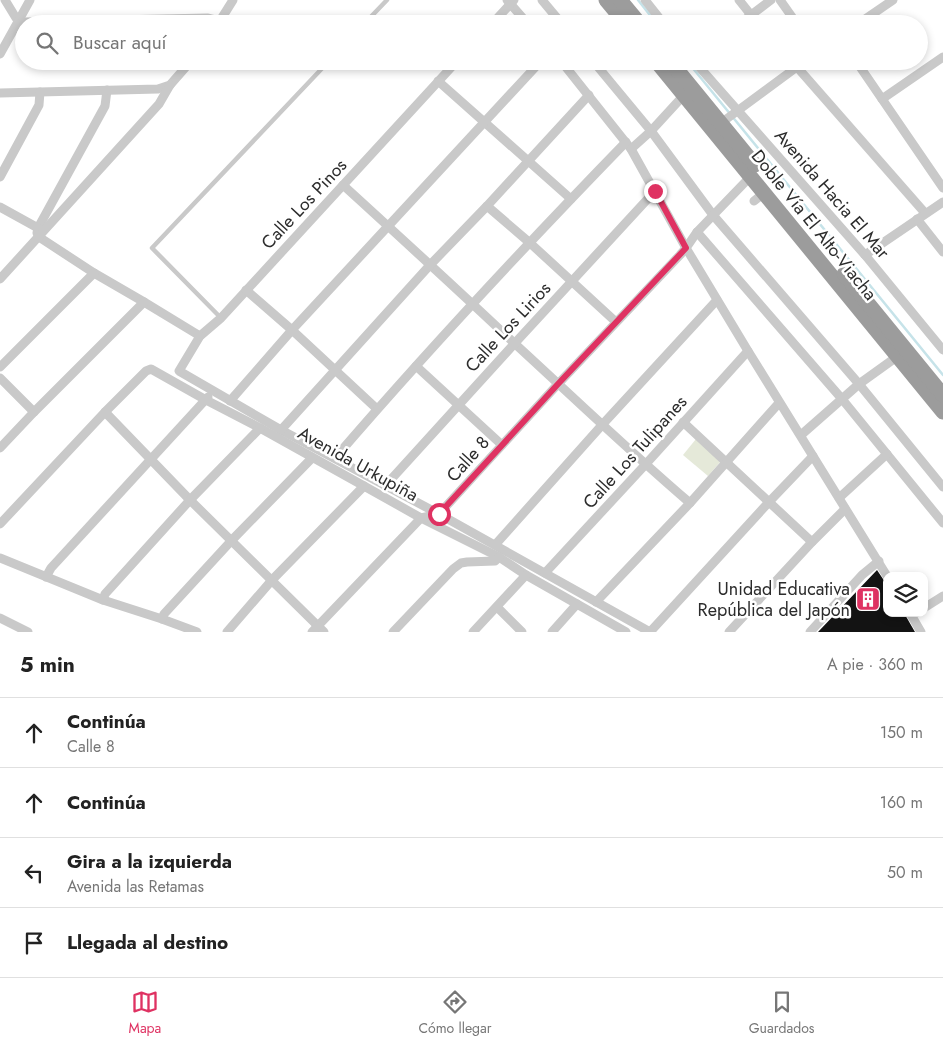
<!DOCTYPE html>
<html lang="es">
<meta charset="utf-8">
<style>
:root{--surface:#fff;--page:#f6f6f6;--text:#222;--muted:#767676;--line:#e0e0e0;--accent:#df3262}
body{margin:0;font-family:Jost,sans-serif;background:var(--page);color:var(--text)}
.controls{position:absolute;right:15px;bottom:15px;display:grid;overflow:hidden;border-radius:10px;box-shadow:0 2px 8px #0003}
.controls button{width:45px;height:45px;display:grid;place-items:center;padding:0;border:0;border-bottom:1px solid var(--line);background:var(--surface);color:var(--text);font:25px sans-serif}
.stop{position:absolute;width:15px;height:15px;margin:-11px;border:4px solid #df3262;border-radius:50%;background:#fff}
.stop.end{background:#df3262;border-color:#fff;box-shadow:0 1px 5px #0008}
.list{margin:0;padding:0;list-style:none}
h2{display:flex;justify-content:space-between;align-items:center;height:65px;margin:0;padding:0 20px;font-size:21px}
h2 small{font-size:16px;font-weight:400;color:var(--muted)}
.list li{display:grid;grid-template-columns:32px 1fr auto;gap:15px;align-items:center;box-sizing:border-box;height:70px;padding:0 20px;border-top:1px solid var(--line)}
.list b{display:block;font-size:19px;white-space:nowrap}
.list p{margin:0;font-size:16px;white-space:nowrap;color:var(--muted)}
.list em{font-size:16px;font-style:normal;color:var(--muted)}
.icon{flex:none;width:28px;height:28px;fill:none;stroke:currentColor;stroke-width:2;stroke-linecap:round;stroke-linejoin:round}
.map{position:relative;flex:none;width:943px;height:632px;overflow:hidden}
.search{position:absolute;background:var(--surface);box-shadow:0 2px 8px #0003;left:15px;right:15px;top:15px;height:55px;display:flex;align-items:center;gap:12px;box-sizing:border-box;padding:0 18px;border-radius:28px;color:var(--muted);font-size:19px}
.sheet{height:345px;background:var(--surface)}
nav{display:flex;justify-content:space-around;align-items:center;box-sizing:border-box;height:70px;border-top:1px solid var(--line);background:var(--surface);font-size:14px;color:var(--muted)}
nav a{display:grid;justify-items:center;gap:2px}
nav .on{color:var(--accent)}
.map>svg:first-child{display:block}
.grass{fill:#e5e9d9}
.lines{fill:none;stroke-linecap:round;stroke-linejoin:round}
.stream{stroke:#c6e3e9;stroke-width:2.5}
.building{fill:#131313}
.service{stroke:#c9c9c9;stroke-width:4.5}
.minor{stroke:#c9c9c9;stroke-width:9}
.trunk{stroke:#9c9c9c;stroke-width:15}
.route{stroke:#df3262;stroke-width:6}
.labels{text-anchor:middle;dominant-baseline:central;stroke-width:5;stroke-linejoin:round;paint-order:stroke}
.street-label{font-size:18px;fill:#2c2c2c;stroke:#fff}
.poi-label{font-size:18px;fill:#2c2c2c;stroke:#fff;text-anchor:end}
</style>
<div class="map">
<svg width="943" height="632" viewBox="0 0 943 632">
<rect width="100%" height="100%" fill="#fff"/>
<!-- grass -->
<polygon class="grass" points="696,439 721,461 708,476 683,455"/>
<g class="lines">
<!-- stream -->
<g class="stream">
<polyline points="638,0 657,24"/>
<polyline points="687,61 943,375"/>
</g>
</g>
<!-- building -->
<polygon class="building" points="877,570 887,585 887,613 904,613 915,632 818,632"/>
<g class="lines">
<!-- service -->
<g class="service">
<polyline points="364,24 387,0"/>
<polyline points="221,318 152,248 329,61"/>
</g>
<!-- minor -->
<g class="minor">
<polyline points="5,0 16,18 24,22 208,18 220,21"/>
<polyline points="507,0 528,24"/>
<polyline points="542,0 562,24"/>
<polyline points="645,0 664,24"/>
<polyline points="739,0 751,15"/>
<polyline points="780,0 797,24"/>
<polyline points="218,24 233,0"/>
<polyline points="492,24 514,0"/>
<polyline points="739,24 771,0"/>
<polyline points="858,24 893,0"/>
<polyline points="0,54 30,0"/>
<polyline points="457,61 221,318 200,336 179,371 281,430 439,514 650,632"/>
<polyline points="561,61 631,149 686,248 748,351 887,576"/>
<polyline points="593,61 651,131 713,215 859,384 943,487"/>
<polyline points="694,61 865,255 943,350"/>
<polyline points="856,61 943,188"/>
<polyline points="797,67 925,213"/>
<polyline points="438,81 571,199"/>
<polyline points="107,90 105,106 38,228 37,233 39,237 94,273 144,302 200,336"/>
<polyline points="0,93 158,89 170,85 191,61"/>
<polyline points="882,99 943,57"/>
<polyline points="721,123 805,61"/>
<polyline points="631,149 651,131 684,95"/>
<polyline points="0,177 39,105 40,92"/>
<path d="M 343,185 C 400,237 457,289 513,342 C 572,396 629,451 690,503"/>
<polyline points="754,201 764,193"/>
<polyline points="487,206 530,243 616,322"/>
<polyline points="0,207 38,228"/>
<polyline points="917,219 943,252"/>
<polyline points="697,232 842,399 943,523"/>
<polyline points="865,255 943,202"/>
<polyline points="0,279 159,104 170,85"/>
<polyline points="246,290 292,330 377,409"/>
<polyline points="416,366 502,445"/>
<polyline points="0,367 94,273"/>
<polyline points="0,378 34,412"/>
<polyline points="230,401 292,330 541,61"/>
<polyline points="105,412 190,500 324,632"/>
<polyline points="683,422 812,542"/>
<polyline points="281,430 430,265 487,206 589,95"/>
<polyline points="801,435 859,384 898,356"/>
<polyline points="0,448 34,412 144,302"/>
<path d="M 335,458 C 428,350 526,245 626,142"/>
<polyline points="385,486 515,343 655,191"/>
<polyline points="839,498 887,454"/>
<polyline points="0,524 105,412 146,371 151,369 206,400 260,428 364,486 421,518 499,557 526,575 626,632"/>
<polyline points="495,545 602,425 717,300"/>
<polyline points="0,558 103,600 162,619 197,632"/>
<polyline points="545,573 645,465 748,351"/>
<polyline points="46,577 51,568 208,397"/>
<polyline points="103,600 105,594 190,500 260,428"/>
<polyline points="596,602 690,503 779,403"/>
<polyline points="497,607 522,632"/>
<polyline points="924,608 943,596"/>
<polyline points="910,613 921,632"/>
<polyline points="0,618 28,632"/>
<polyline points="162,619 164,614 232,540 312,458"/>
<polyline points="227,632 272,580 364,486"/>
<polyline points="312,632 421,518 439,514 558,384 680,255 686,248 697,232 751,176"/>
<polyline points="393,632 453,569 461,563 467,562 495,561 499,557"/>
<polyline points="473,632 526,575"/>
<polyline points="552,632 577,604"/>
<polyline points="650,632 769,502 813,456"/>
<polyline points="729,632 812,542 845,509"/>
<polyline points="810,632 862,575 879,561"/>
</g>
<!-- trunk -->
<g class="trunk">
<polyline points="606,0 626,24"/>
<polyline points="620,0 640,24"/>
<polyline points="656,61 943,412"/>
<polyline points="670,61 755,165"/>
<polyline points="844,274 943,395"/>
</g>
</g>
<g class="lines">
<!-- route -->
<polyline class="route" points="439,514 558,384 686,248 655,191"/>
</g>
<!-- icons -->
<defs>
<symbol id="building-square" viewBox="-11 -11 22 22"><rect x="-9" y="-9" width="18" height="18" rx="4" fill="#df3262" stroke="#fff"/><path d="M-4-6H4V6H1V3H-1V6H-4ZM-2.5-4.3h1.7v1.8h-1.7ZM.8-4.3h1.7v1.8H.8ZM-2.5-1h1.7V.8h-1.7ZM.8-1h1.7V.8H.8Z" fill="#fff"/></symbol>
</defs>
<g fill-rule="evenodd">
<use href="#building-square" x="854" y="585" width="28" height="28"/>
</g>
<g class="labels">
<!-- street labels -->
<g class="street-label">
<text transform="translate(832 194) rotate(49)">Avenida Hacia El Mar</text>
<text transform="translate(304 204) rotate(-47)">Calle Los Pinos</text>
<text transform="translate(814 225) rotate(51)">Doble Vía El Alto-Viacha</text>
<text transform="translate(508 327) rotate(-47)">Calle Los Lirios</text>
<text transform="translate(635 452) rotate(-48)">Calle Los Tulipanes</text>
<text transform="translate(468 459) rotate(-48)">Calle 8</text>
<text transform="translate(358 464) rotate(29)">Avenida Urkupiña</text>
</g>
<!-- poi labels -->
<g class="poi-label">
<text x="850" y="589">Unidad Educativa<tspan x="850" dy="21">República del Japón</tspan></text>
</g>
</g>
</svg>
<div class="controls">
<button><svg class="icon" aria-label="layers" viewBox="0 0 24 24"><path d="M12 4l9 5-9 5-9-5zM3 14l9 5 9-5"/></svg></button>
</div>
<div class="stop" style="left:439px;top:514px"></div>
<div class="stop end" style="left:655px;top:191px"></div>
<div class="search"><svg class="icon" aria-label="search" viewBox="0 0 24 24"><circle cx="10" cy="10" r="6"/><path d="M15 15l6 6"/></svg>Buscar aquí</div>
</div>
<section class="sheet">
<h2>5 min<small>A pie · 360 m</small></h2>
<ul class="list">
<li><svg class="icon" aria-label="ahead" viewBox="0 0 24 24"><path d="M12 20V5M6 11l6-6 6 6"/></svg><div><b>Continúa</b><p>Calle 8</p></div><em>150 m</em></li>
<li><svg class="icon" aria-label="ahead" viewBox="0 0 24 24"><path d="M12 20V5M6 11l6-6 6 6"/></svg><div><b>Continúa</b></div><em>160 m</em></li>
<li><svg class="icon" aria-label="left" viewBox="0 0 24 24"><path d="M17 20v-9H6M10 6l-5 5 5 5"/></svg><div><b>Gira a la izquierda</b><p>Avenida las Retamas</p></div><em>50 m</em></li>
<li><svg class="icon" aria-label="arrive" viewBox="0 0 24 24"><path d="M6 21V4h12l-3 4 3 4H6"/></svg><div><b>Llegada al destino</b></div></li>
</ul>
</section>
<nav>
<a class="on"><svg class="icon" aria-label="map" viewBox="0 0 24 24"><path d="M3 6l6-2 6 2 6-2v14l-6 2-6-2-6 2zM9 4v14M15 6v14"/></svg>Mapa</a>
<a><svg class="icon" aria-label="directions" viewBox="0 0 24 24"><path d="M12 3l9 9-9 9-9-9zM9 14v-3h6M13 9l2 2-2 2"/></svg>Cómo llegar</a>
<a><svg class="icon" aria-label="saved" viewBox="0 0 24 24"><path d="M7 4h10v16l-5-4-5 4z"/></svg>Guardados</a>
</nav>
